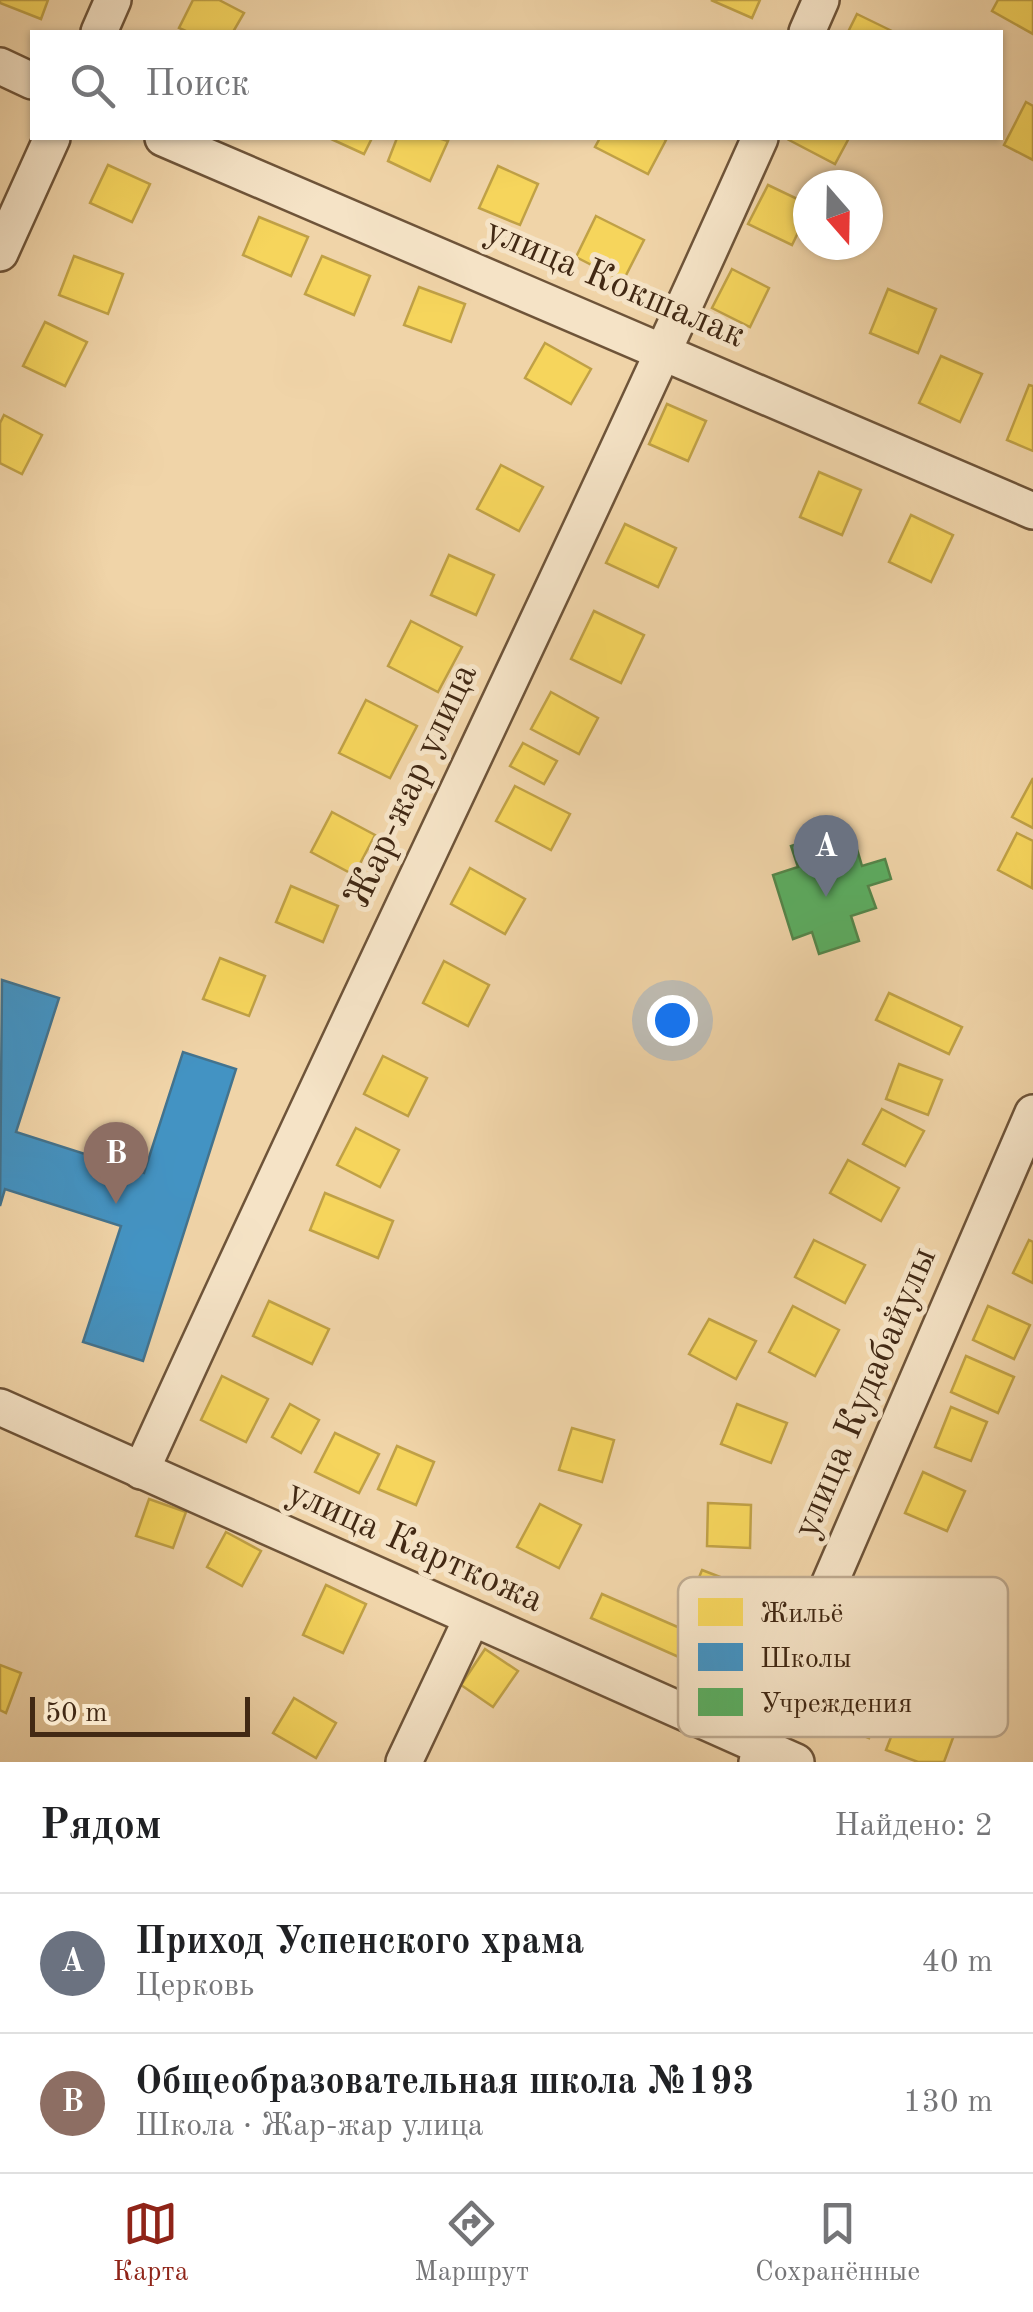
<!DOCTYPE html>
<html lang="ru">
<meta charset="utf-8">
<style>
:root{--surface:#fff;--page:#f6f6f6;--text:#202124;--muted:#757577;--line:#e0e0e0;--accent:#8f2418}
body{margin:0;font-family:"Old Standard TT",serif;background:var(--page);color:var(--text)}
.compass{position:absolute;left:793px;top:170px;width:90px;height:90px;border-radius:50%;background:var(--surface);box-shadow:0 2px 8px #0004;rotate:160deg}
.scale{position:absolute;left:30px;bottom:25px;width:220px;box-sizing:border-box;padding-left:10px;border:5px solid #422914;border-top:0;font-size:28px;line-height:35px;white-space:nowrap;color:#422914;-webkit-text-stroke:8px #f5e3c6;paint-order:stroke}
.you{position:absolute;left:672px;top:1020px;width:35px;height:35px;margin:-25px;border:8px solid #fff;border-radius:50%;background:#1a73e8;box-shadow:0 0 0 15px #1a73e833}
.badge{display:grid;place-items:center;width:65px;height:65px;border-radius:50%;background:var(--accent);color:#fff;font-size:32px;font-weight:700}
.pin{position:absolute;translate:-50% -82px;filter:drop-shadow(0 2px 5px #0008)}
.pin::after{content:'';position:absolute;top:52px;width:35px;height:30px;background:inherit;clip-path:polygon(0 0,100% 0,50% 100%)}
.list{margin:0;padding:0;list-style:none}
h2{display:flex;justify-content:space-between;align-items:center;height:130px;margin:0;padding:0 40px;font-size:42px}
h2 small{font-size:32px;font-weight:400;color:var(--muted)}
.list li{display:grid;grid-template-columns:65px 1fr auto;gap:30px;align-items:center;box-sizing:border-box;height:140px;padding:0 40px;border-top:2px solid var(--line)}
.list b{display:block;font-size:38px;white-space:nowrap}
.list p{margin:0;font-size:32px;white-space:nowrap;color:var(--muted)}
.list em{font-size:32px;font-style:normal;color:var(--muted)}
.icon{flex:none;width:55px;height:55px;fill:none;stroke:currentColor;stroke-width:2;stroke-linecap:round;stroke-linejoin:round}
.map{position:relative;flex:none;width:1033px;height:1762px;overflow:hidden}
.search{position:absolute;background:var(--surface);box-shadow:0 2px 8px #0004;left:30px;right:30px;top:30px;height:110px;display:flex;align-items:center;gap:25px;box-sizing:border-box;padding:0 35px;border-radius:0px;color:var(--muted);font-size:38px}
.sheet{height:410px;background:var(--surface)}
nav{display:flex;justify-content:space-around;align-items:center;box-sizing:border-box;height:140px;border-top:2px solid var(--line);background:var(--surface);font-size:28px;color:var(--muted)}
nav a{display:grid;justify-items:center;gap:5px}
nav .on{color:var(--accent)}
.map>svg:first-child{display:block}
.homes{fill:#f6d55c;stroke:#c0a146;stroke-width:2.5}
.schools{fill:#4393c3;stroke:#43738e;stroke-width:2.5}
.public{fill:#5aae61;stroke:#53864a;stroke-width:2.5}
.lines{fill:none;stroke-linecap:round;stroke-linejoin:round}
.street-casing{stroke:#6e5439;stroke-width:40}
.street{stroke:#f5e3c6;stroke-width:35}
.labels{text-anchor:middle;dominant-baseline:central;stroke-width:10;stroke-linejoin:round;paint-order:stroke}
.street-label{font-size:38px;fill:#422914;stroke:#f5e3c6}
.key{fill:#f5e3c6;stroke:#bfab91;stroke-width:2.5}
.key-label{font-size:28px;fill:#422914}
</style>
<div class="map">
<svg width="1033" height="1762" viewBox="0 0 1033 1762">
<rect width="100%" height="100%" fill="#f0d4a8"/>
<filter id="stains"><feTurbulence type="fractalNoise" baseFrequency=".002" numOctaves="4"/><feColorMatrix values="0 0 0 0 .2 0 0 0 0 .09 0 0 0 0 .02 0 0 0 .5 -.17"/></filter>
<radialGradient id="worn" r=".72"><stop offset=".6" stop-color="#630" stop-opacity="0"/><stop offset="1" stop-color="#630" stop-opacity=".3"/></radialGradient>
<!-- homes -->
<g class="homes">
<polygon points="0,0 48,0 41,19 0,3"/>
<polygon points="193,0 219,0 244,13 233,32 188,32 179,28"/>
<polygon points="711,0 760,0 752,18"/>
<polygon points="998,0 1033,0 1033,34 992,11"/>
<polygon points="857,14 894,32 848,32"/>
<polygon points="1026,102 1033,106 1033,160 1004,145"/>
<polygon points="329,138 372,138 364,154"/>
<polygon points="397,138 438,138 448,141 430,181 388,161"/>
<polygon points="600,138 662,138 666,140 648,174 595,147"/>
<polygon points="791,138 849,138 835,164 789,140"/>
<polygon points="108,165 150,184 132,222 90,203"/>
<polygon points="498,166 538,184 520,225 479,208"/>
<polygon points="768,185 808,204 808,212 792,245 748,224"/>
<polygon points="596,216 644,240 623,281 576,257"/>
<polygon points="259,217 308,237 291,276 243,255"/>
<polygon points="74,256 123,274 108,314 59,295"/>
<polygon points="322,256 370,276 354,315 305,294"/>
<polygon points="732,269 769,288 750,327 712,308"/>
<polygon points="419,287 465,304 451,342 404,325"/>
<polygon points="888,289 936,309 918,353 870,333"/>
<polygon points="45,322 87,342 65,386 23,366"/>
<polygon points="545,343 591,369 571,404 525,378"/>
<polygon points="941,356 982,374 960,422 919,403"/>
<polygon points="1029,385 1033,386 1033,451 1007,440"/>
<polygon points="667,404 706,421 688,461 649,444"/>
<polygon points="4,415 42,435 22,474 0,463 0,423"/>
<polygon points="501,465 543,487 519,531 477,509"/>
<polygon points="819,472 861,490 842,535 800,517"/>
<polygon points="911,515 953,535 931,582 889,562"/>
<polygon points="625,524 676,548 658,587 606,563"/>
<polygon points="449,555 494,575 476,615 431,595"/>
<polygon points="594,611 644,635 621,683 571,659"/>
<polygon points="411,621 462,647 438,692 388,666"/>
<polygon points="551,692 598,718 579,754 531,729"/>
<polygon points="366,700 417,726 390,778 339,753"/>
<polygon points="523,743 557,761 544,784 510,766"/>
<polygon points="1033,778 1033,828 1012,817"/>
<polygon points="515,786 570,814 551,850 496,821"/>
<polygon points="332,812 375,835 354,875 311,852"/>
<polygon points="1017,833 1033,841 1032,888 998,870"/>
<polygon points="470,868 525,899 505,934 451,904"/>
<polygon points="291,886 338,906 323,942 276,922"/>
<polygon points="220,958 265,976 249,1016 203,999"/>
<polygon points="444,961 489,985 468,1026 423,1003"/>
<polygon points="889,993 962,1027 949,1054 876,1020"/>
<polygon points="383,1056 427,1078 408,1116 364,1094"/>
<polygon points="899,1064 942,1080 928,1115 886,1099"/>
<polygon points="882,1109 924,1131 905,1166 863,1144"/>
<polygon points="356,1128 399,1150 380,1187 337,1165"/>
<polygon points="848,1160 899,1188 881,1221 830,1193"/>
<polygon points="325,1193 393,1221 378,1258 310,1230"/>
<polygon points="814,1240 865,1265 845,1303 795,1277"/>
<polygon points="1029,1240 1033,1242 1033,1283 1013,1273"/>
<polygon points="269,1301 329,1329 312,1364 253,1336"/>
<polygon points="793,1306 839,1330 815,1376 769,1352"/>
<polygon points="988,1306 1030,1325 1014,1359 973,1340"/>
<polygon points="709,1319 756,1341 736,1379 689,1354"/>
<polygon points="966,1356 1014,1377 998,1413 951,1392"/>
<polygon points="222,1376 268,1399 246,1442 201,1420"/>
<polygon points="290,1404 319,1420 301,1453 272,1437"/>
<polygon points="737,1404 787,1423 771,1463 721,1444"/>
<polygon points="951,1407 987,1422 971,1461 935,1447"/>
<polygon points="572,1428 614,1440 602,1482 559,1470"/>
<polygon points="335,1433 379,1454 359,1493 315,1472"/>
<polygon points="397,1446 434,1462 416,1505 378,1489"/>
<polygon points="923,1472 965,1491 947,1531 905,1513"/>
<polygon points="149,1499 186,1512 173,1548 136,1536"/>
<polygon points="708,1503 751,1505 750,1548 707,1546"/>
<polygon points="540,1504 581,1525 559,1568 517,1547"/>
<polygon points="226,1532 261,1551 242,1586 207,1567"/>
<polygon points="702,1570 754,1590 736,1632 685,1612"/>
<polygon points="326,1585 366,1604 343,1653 303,1635"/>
<polygon points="602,1594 728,1649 717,1674 591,1618"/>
<polygon points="485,1649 518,1671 493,1707 461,1685"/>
<polygon points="0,1665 21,1673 6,1713 0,1710"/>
<polygon points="846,1682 885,1698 869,1738 830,1722"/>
<polygon points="294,1698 336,1723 316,1758 273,1733"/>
<polygon points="906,1698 960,1719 944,1762 918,1762 886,1750"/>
</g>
<!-- schools -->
<polygon class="schools" points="2,980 59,998 16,1132 144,1173 183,1052 236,1069 143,1361 83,1342 121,1226 5,1189 0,1206"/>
<!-- public -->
<polygon class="public" points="824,835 831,857 857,849 862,866 885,859 891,879 868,886 876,908 851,916 859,941 819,954 812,932 793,939 773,875 798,867 791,846"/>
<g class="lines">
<defs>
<g id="street">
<polyline points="99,32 113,0"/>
<polyline points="807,32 821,0"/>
<polyline points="0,66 32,81"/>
<polyline points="163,138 1033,511"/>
<polyline points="0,253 52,138"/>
<polyline points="0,1407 796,1762"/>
<path d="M 141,1471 C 343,1025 560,585 760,138"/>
<polyline points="404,1762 472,1618"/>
<polyline points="757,1762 764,1749 770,1721 1033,1113"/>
</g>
</defs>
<!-- street casing -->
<use href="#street" class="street-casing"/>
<!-- street -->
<use href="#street" class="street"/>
</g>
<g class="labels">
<!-- street labels -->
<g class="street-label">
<text transform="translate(615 284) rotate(23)">улица Кокшалак</text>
<text transform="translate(412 786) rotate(-65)">Жар-жар улица</text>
<text transform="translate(866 1393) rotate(-67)">улица Кудабайулы</text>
<text transform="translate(415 1547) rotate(24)">улица Карткожа</text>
</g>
</g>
<!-- legend -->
<rect x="678" y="1577" width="330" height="160" rx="15" class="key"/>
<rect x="698" y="1598" width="45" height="28" fill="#f6d55c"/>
<rect x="698" y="1643" width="45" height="28" fill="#4393c3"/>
<rect x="698" y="1688" width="45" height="28" fill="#5aae61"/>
<g class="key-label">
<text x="760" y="1622">Жильё</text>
<text x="760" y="1667">Школы</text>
<text x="760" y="1712">Учреждения</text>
</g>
<rect width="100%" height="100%" filter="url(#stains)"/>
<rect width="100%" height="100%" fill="url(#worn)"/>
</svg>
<svg class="compass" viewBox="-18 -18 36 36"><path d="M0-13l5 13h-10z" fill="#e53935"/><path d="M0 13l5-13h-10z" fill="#757577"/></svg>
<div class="scale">50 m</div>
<div class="you"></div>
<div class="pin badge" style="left:826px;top:897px;background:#6b7280">A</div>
<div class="pin badge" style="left:116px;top:1204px;background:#8d6e63">B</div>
<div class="search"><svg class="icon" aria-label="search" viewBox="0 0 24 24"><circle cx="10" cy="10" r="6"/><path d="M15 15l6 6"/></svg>Поиск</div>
</div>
<section class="sheet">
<h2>Рядом<small>Найдено: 2</small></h2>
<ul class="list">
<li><span class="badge" style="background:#6b7280">A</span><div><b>Приход Успенского храма</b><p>Церковь</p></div><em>40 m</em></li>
<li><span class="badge" style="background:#8d6e63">B</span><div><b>Общеобразовательная школа №193</b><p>Школа · Жар-жар улица</p></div><em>130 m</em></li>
</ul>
</section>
<nav>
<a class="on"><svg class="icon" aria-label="map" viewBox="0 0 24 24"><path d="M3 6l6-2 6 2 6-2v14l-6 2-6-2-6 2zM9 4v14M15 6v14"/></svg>Карта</a>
<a><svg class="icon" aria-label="directions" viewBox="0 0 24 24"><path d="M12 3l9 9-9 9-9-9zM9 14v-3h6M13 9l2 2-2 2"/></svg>Маршрут</a>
<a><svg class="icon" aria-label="saved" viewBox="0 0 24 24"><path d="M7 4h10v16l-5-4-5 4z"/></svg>Сохранённые</a>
</nav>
